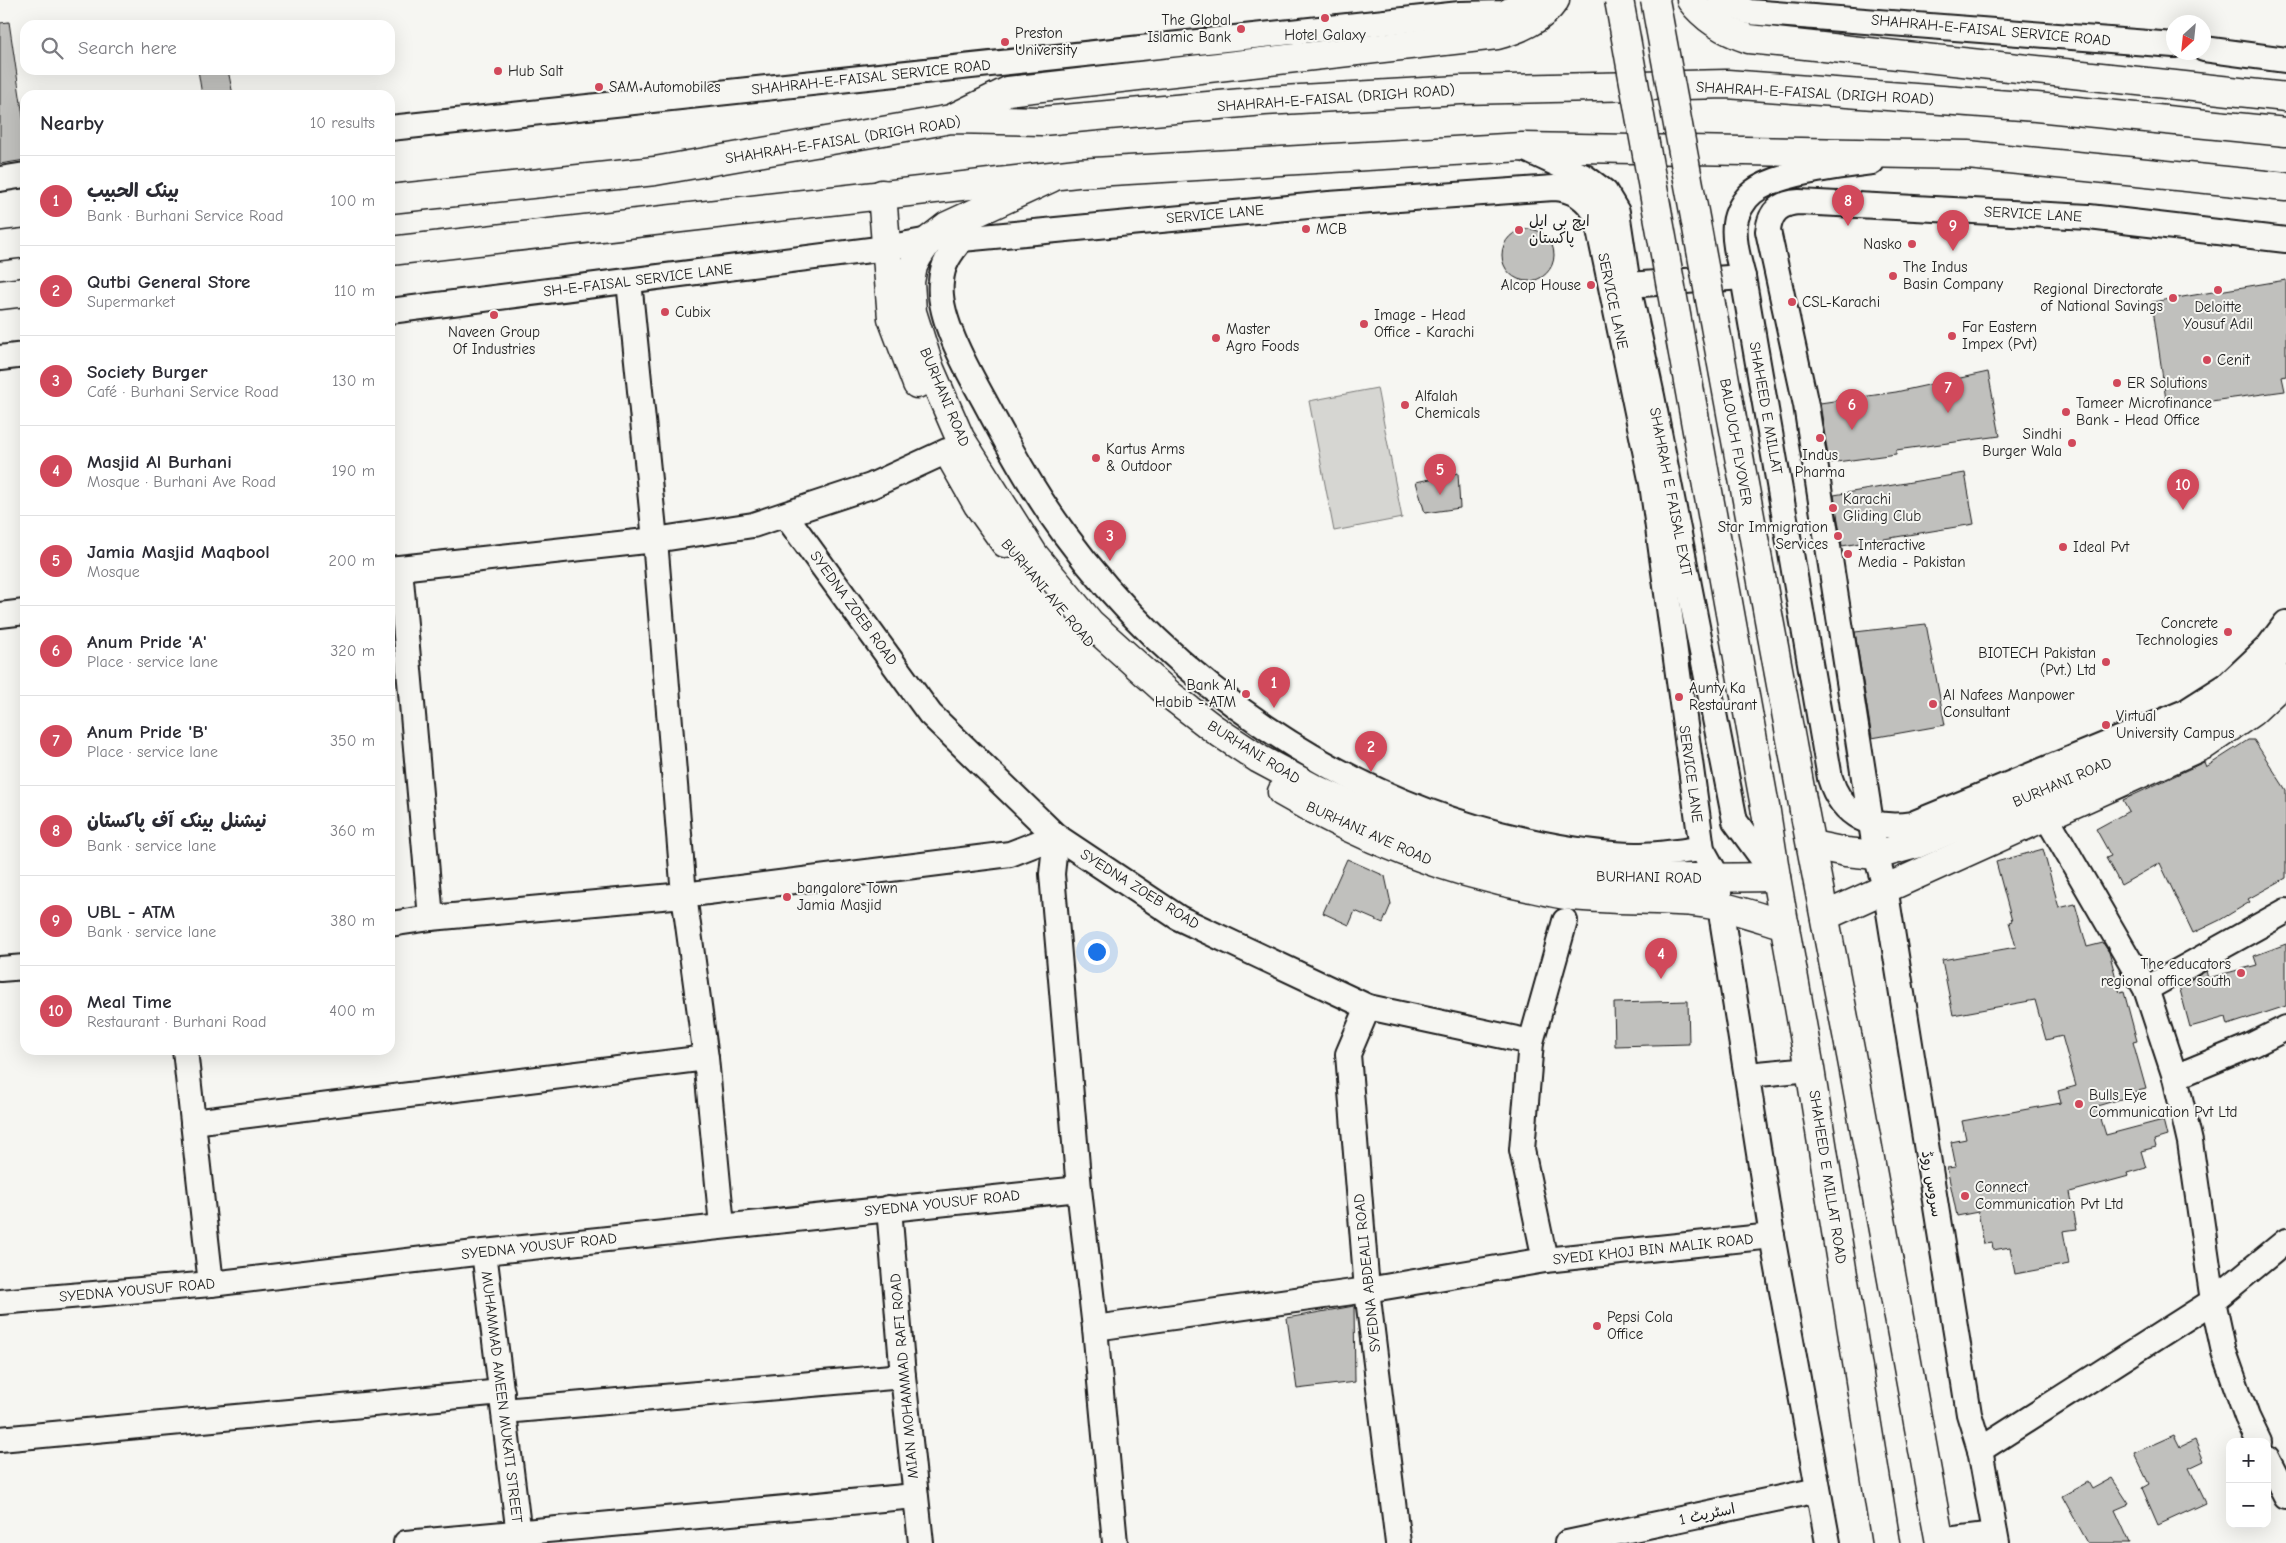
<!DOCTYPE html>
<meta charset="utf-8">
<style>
:root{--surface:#fff;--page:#f2f2f3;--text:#2b2b33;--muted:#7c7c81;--line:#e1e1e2;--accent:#d1495b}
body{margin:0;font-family:"Comic Neue","Playpen Sans Arabic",sans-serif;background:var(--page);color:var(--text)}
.controls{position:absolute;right:15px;bottom:15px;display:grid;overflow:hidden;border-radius:10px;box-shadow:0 5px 20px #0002}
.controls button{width:45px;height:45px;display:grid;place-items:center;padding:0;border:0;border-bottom:1px solid var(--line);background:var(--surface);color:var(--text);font:25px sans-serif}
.compass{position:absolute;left:2166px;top:15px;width:45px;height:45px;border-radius:50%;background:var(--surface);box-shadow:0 5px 20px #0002;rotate:207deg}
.you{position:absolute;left:1096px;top:951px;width:18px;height:18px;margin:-12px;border:4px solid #fff;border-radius:50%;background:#1a73e8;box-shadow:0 0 0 8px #1a73e833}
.badge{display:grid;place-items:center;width:32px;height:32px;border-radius:50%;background:var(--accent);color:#fff;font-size:16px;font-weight:700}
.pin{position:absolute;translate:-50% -41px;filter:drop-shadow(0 1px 2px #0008)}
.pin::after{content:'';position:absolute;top:26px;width:18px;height:15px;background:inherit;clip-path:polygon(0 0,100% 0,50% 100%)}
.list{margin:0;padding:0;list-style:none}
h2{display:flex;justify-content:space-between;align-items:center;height:65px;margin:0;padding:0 20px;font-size:21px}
h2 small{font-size:16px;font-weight:400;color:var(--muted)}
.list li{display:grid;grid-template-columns:32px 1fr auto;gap:15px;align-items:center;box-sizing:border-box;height:90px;padding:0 20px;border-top:1px solid var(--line)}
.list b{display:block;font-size:19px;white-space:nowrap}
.list p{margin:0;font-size:16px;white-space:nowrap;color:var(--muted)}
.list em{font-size:16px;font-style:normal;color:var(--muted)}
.icon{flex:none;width:28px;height:28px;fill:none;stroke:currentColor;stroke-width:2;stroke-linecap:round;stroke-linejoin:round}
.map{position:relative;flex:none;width:2286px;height:1543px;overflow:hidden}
.search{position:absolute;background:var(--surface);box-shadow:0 5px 20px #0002;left:20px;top:20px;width:375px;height:55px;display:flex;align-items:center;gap:12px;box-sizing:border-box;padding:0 18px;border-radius:15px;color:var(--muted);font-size:19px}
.panel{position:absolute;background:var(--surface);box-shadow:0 5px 20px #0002;left:20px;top:90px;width:375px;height:965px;border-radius:15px}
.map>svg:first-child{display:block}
.green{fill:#d6d6d2;stroke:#797977}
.building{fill:#c0c0bd;stroke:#1c1c1c}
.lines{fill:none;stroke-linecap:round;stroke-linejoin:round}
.minor-casing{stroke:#1c1c1c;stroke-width:28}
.tertiary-casing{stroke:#1c1c1c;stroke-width:31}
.primary-casing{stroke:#1c1c1c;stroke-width:31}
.trunk-casing{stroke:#1c1c1c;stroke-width:31}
.minor{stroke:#f6f6f2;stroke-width:24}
.tertiary{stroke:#f6f6f2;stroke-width:28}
.primary{stroke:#f6f6f2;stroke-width:28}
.trunk{stroke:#f6f6f2;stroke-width:28}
.primary-bridge-casing{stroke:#1c1c1c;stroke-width:31;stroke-linecap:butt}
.primary-bridge{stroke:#f6f6f2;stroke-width:28}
.poi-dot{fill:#d1495b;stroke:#f6f6f2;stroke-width:2}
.labels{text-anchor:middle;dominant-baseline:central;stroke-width:4;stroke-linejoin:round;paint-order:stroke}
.poi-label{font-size:15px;fill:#1c1c1c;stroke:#f6f6f2;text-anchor:start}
.street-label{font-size:15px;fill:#1c1c1c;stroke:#f6f6f2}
</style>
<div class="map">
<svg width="2286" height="1543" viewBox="0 0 2286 1543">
<rect width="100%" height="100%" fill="#f6f6f2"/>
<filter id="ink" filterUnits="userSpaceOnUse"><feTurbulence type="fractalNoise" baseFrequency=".02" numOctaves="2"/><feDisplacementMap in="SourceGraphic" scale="10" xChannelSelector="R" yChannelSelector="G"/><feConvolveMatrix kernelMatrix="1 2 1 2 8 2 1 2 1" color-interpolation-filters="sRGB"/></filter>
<g filter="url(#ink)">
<!-- green -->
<polygon class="green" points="1377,388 1402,518 1334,531 1309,401"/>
<!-- building -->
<g class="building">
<polygon points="9,22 25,130 25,160 0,164 0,23"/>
<polygon points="198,70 228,70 233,95 202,95"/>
<circle cx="1528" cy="255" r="26"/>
<polygon points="2286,280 2286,376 2282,377 2285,391 2167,407 2152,302"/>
<polygon points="1988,372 2000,436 1896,450 1896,454 1829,463 1820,403 1896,392"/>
<polygon points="1458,473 1460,508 1425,513 1416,482"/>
<polygon points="1965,473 1974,524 1842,546 1834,495"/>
<polygon points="1926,624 1945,725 1872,738 1855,632"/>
<polygon points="2248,740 2254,740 2286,790 2286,878 2248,899 2250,902 2220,920 2193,933 2160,863 2121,885 2106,858 2111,856 2096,829 2129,811 2123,800 2204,762 2206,767"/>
<polygon points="2043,849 2059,908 2075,904 2087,947 2103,943 2109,952 2120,993 2124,992 2137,1041 2133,1042 2146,1089 2129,1093 2131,1096 2097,1106 2106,1135 2163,1120 2167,1136 2154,1140 2156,1147 2141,1151 2146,1168 2128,1173 2129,1176 2070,1192 2077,1229 2063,1231 2069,1264 2015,1274 2010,1247 1993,1250 1992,1243 1984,1244 1978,1212 1957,1216 1947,1168 1956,1167 1951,1142 1966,1139 1962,1121 2061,1103 2058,1091 2076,1086 2062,1036 2046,1040 2035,1000 1953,1015 1942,960 2016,947 2009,922 2012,921 1996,862"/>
<polygon points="1347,859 1385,876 1391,904 1383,923 1355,911 1349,925 1323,913"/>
<polygon points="2286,944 2286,1006 2228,1025 2226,1017 2190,1027 2179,986 2206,971 2208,978 2257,965 2254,956"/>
<polygon points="1688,1001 1689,1044 1615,1046 1614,1003"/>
<polygon points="1354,1306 1355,1382 1297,1389 1287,1318"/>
<polygon points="2174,1435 2180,1447 2195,1440 2204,1461 2189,1468 2206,1503 2158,1525 2142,1488 2149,1484 2134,1453"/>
<polygon points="2112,1478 2129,1504 2115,1510 2130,1543 2088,1543 2062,1496 2088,1482 2092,1489"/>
</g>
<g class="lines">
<defs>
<g id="minor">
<polyline points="1721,0 1749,12 2174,45"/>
<polyline points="2204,49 2286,60"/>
<polyline points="390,128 1460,14 1504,13 1528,0"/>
<polyline points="1523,148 1585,177 1605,192 1617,212 1628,285 1652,396 1735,821 1776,877"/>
<path d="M 1872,162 C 1841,166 1777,173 1753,192 C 1744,199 1736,213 1735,224 C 1733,242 1739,261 1743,277 L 1830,778 C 1842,818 1873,830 1912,824 L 2185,712 L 2229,684 L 2268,647 L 2286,623"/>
<polyline points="0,179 25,175"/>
<path d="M 962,239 C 951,252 942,264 941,282 C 937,317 968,371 985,402 C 1009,447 1033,491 1063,532 C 1174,684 1340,799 1525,840 C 1561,848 1600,855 1637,855 C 1659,855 1681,851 1702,849"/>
<polyline points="629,281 655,540 684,895 706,1058 722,1226"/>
<polyline points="1628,285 1743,277"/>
<path d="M 390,311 L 886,248 L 929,240 L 962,239 L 1329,204 L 1554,188 C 1573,189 1587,198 1596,215 L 1652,484 L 1702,849 L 1718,878 L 1720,906 L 1772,1236 L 1828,1543"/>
<polyline points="0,358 25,355"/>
<polyline points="786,516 930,714 1056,836 1179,918 1368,1007 1531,1042 1565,921"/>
<polyline points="400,568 431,918"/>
<polyline points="390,569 655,540 753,525 871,486 947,451"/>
<polyline points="0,615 25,612"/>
<polyline points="2046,816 2146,989 2175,1077 2190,1142 2213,1301 2224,1352 2247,1417 2259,1442"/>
<polyline points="390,924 431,918 684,895 1010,854 1056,836 1052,874 1079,1189 1095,1328 1115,1543"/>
<polyline points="0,969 25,967"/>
<polyline points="2146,989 2286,911"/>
<polyline points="1368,1007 1348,1054 1367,1290 1398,1543"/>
<polyline points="1531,1042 1522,1150 1545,1260"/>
<polyline points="185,1050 211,1284"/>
<polyline points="1748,1075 1810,1069"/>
<polyline points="2175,1077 2250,1046 2286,1028"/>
<polyline points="193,1122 706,1058"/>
<polyline points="889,1208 903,1376 921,1543"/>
<polyline points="484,1252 520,1543"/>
<polyline points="0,1302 211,1284 484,1252 1079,1189"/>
<polyline points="1095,1328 1367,1290 1545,1260 1772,1236"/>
<polyline points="504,1411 903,1376"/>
<polyline points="0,1439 502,1392"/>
<polyline points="1980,1450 2213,1301 2286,1241"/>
<polyline points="2267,1459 2286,1496"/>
<polyline points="1939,1541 1995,1534"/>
<polyline points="406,1543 915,1496"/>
<polyline points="1567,1543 1818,1490"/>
<path d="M 1997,1543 L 1980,1450 L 1969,1414 L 1885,887 L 1876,855 L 1806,405 L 1768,231 C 1770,212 1780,203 1799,202 L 2089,217 L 2286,240"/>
</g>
<g id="tertiary">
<polyline points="1051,178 947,226 929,240 918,256 913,266 910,282 912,312 930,369 960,438 1034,555 1090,623 1170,695 1214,729 1259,759 1315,789 1372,815 1447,843 1536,867 1614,879 1776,877"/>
<polyline points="882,194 892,318 917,384"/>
<polyline points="953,461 978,505 1005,543"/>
<path d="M 1282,792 C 1358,837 1444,871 1532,888 C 1545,891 1559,894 1572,896 C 1613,900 1653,899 1693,902 C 1725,905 1755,916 1785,925"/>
<polyline points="1812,845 1846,852 1876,855 1916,844 2195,725 2238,694 2286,646"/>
<polyline points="1825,916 2206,744 2252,712 2286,680"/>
</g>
<g id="primary">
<polyline points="1804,810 1852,1060 1940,1543"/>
<polyline points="1766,812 1776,877 1810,1069 1886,1543"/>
</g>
<g id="trunk">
<path d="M 1691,0 C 1706,20 1725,31 1749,39 L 2286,97"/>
<path d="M 955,117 L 1008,91 L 1497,35 C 1519,29 1541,20 1555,0"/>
<polyline points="390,199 655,171 951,119 1042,121 1264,101 1460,90 1727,84 2036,107 2286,132"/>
<polyline points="0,246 25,243"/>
<polyline points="390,251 1077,173 1522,147 1968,155 2286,187"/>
<polyline points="0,295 25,292"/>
</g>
</defs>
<!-- minor casing -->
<use href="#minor" class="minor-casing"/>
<!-- tertiary casing -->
<use href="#tertiary" class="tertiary-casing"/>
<!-- primary casing -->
<use href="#primary" class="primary-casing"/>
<!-- trunk casing -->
<use href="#trunk" class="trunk-casing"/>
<!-- minor -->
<use href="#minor" class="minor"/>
<!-- tertiary -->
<use href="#tertiary" class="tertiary"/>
<!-- primary -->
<use href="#primary" class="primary"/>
<!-- trunk -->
<use href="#trunk" class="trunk"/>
<defs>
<g id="primary-bridge">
<polyline points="1619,0 1766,812"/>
<polyline points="1655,0 1804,810"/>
</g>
</defs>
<!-- primary-bridge casing -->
<use href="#primary-bridge" class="primary-bridge-casing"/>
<!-- primary-bridge -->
<use href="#primary-bridge" class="primary-bridge"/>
</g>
</g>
<!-- markers -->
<g class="poi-dot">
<circle cx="1325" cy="18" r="5"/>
<circle cx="1241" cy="29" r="5"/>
<circle cx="1005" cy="42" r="5"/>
<circle cx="498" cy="71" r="5"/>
<circle cx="599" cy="87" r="5"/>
<circle cx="1306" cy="229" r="5"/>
<circle cx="1519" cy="230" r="5"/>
<circle cx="1912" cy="244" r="5"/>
<circle cx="1893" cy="276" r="5"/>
<circle cx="1591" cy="285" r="5"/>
<circle cx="2218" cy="290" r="5"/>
<circle cx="2173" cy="298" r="5"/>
<circle cx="1792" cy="302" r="5"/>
<circle cx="665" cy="312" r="5"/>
<circle cx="494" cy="315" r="5"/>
<circle cx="1364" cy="324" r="5"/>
<circle cx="1952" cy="336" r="5"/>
<circle cx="1216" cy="338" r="5"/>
<circle cx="2207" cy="360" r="5"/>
<circle cx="2117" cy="383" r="5"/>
<circle cx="1405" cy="405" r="5"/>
<circle cx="2066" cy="412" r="5"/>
<circle cx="1820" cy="438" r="5"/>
<circle cx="2072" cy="443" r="5"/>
<circle cx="1096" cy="458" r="5"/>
<circle cx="1833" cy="508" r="5"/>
<circle cx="1838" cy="536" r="5"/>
<circle cx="2063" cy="547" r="5"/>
<circle cx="1848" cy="554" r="5"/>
<circle cx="2228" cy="632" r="5"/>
<circle cx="2106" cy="662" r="5"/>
<circle cx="1246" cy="694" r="5"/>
<circle cx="1679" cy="697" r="5"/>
<circle cx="1933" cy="704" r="5"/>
<circle cx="2106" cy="725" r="5"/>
<circle cx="787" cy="897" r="5"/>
<circle cx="2241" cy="973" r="5"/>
<circle cx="2079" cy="1104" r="5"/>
<circle cx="1965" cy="1196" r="5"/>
<circle cx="1597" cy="1326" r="5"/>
</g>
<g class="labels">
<!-- poi labels -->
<g class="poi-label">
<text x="1231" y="20" text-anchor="end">The Global<tspan x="1231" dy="17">Islamic Bank</tspan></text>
<text x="1015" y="33">Preston<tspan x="1015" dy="17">University</tspan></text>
<text x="1325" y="35" text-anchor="middle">Hotel Galaxy</text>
<text x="508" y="71">Hub Salt</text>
<text x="609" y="87">SAM Automobiles</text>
<text x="1529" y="221">ایچ بی ایل<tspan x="1529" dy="17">پاکستان</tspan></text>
<text x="1316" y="229">MCB</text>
<text x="1902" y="244" text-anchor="end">Nasko</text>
<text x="1903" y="267">The Indus<tspan x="1903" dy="17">Basin Company</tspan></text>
<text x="1581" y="285" text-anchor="end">Alcop House</text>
<text x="2163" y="289" text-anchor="end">Regional Directorate<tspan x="2163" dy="17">of National Savings</tspan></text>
<text x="1802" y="302">CSL-Karachi</text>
<text x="2218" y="307" text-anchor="middle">Deloitte<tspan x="2218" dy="17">Yousuf Adil</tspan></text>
<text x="675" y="312">Cubix</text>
<text x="1374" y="315">Image - Head<tspan x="1374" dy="17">Office - Karachi</tspan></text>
<text x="1962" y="327">Far Eastern<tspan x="1962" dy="17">Impex (Pvt)</tspan></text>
<text x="1226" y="329">Master<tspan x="1226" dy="17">Agro Foods</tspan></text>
<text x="494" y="332" text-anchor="middle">Naveen Group<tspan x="494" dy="17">Of Industries</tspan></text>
<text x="2217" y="360">Cenit</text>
<text x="2127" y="383">ER Solutions</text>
<text x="1415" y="396">Alfalah<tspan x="1415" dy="17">Chemicals</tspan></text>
<text x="2076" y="403">Tameer Microfinance<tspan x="2076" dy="17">Bank - Head Office</tspan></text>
<text x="2062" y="434" text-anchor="end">Sindhi<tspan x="2062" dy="17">Burger Wala</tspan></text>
<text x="1106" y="449">Kartus Arms<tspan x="1106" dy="17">&amp; Outdoor</tspan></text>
<text x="1820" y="455" text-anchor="middle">Indus<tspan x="1820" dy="17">Pharma</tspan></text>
<text x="1843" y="499">Karachi<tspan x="1843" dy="17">Gliding Club</tspan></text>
<text x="1828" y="527" text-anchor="end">Star Immigration<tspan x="1828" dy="17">Services</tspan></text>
<text x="1858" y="545">Interactive<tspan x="1858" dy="17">Media - Pakistan</tspan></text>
<text x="2073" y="547">Ideal Pvt</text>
<text x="2218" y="623" text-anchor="end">Concrete<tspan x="2218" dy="17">Technologies</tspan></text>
<text x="2096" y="653" text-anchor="end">BIOTECH Pakistan<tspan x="2096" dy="17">(Pvt.) Ltd</tspan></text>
<text x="1236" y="685" text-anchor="end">Bank Al<tspan x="1236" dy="17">Habib - ATM</tspan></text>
<text x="1689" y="688">Aunty Ka<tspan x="1689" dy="17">Restaurant</tspan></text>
<text x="1943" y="695">Al Nafees Manpower<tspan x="1943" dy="17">Consultant</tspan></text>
<text x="2116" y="716">Virtual<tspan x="2116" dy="17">University Campus</tspan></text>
<text x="797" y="888">bangalore Town<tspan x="797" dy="17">Jamia Masjid</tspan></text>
<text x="2231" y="964" text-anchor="end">The educators<tspan x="2231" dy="17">regional office south</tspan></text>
<text x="2089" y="1095">Bulls Eye<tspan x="2089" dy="17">Communication Pvt Ltd</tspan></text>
<text x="1975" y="1187">Connect<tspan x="1975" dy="17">Communication Pvt Ltd</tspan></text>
<text x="1607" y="1317">Pepsi Cola<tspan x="1607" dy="17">Office</tspan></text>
</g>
<!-- street labels -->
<g class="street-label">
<text transform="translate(1991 30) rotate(5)">SHAHRAH-E-FAISAL SERVICE ROAD</text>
<text transform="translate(871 77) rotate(-6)">SHAHRAH-E-FAISAL SERVICE ROAD</text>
<text transform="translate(1815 93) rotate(3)">SHAHRAH-E-FAISAL (DRIGH ROAD)</text>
<text transform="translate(1336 98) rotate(-4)">SHAHRAH-E-FAISAL (DRIGH ROAD)</text>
<text transform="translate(843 140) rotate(-9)">SHAHRAH-E-FAISAL (DRIGH ROAD)</text>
<text transform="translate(1215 214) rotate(-5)">SERVICE LANE</text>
<text transform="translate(2033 214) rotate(3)">SERVICE LANE</text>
<text transform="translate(638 280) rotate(-7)">SH-E-FAISAL SERVICE LANE</text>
<text transform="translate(1613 301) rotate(78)">SERVICE LANE</text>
<text transform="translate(945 397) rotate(67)">BURHANI ROAD</text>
<text transform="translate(1766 408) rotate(80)">SHAHEED E MILLAT</text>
<text transform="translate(1736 442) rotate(80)">BALOUCH FLYOVER</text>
<text transform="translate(1671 492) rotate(79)">SHAHRAH E FAISAL EXIT</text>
<text transform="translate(1048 593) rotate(50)">BURHANI AVE ROAD</text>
<text transform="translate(854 608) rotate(54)">SYEDNA ZOEB ROAD</text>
<text transform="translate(1254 752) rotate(32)">BURHANI ROAD</text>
<text transform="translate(1691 774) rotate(82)">SERVICE LANE</text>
<text transform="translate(2062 782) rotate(-23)">BURHANI ROAD</text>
<text transform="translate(1369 833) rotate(24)">BURHANI AVE ROAD</text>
<text transform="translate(1649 877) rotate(1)">BURHANI ROAD</text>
<text transform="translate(1140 889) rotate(32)">SYEDNA ZOEB ROAD</text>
<text transform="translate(1828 1177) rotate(81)">SHAHEED E MILLAT ROAD</text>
<text transform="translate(1932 1184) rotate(81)">سروس روڈ</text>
<text transform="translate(942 1203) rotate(-6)">SYEDNA YOUSUF ROAD</text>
<text transform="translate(539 1246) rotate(-6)">SYEDNA YOUSUF ROAD</text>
<text transform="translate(1653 1249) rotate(-6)">SYEDI KHOJ BIN MALIK ROAD</text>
<text transform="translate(1367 1273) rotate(-96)">SYEDNA ABDEALI ROAD</text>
<text transform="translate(137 1290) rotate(-5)">SYEDNA YOUSUF ROAD</text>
<text transform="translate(904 1376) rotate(-95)">MIAN MOHAMMAD RAFI ROAD</text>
<text transform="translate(502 1397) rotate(83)">MUHAMMAD AMEEN MUKATI STREET</text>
<text transform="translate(1707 1514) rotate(-12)">اسٹریٹ 1</text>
</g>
</g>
</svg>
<div class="controls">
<button>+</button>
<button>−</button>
</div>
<svg class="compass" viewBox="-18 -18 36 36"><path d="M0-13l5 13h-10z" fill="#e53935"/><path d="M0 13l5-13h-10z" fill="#7c7c81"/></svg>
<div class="you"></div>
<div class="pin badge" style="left:1274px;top:708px">1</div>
<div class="pin badge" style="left:1371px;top:772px">2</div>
<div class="pin badge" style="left:1110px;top:561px">3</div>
<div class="pin badge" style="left:1661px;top:979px">4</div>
<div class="pin badge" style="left:1440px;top:495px">5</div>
<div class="pin badge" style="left:1852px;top:430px">6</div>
<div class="pin badge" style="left:1948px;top:413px">7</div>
<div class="pin badge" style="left:1848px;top:226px">8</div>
<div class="pin badge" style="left:1953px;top:251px">9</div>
<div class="pin badge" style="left:2183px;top:510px">10</div>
<div class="search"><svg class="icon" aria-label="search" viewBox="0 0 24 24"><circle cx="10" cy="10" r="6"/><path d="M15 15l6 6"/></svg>Search here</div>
<section class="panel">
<h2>Nearby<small>10 results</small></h2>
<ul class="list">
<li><span class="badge">1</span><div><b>بينک الحبيب</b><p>Bank · Burhani Service Road</p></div><em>100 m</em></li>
<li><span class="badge">2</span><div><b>Qutbi General Store</b><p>Supermarket</p></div><em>110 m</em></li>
<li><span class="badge">3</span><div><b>Society Burger</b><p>Café · Burhani Service Road</p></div><em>130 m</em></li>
<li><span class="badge">4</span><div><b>Masjid Al Burhani</b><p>Mosque · Burhani Ave Road</p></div><em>190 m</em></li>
<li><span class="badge">5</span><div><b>Jamia Masjid Maqbool</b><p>Mosque</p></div><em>200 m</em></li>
<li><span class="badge">6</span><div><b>Anum Pride 'A'</b><p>Place · service lane</p></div><em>320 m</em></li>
<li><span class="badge">7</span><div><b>Anum Pride 'B'</b><p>Place · service lane</p></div><em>350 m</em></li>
<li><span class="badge">8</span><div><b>نیشنل بینک آف پاکستان</b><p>Bank · service lane</p></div><em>360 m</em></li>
<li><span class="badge">9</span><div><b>UBL - ATM</b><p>Bank · service lane</p></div><em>380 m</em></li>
<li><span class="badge">10</span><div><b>Meal Time</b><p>Restaurant · Burhani Road</p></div><em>400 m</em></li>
</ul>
</section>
</div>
